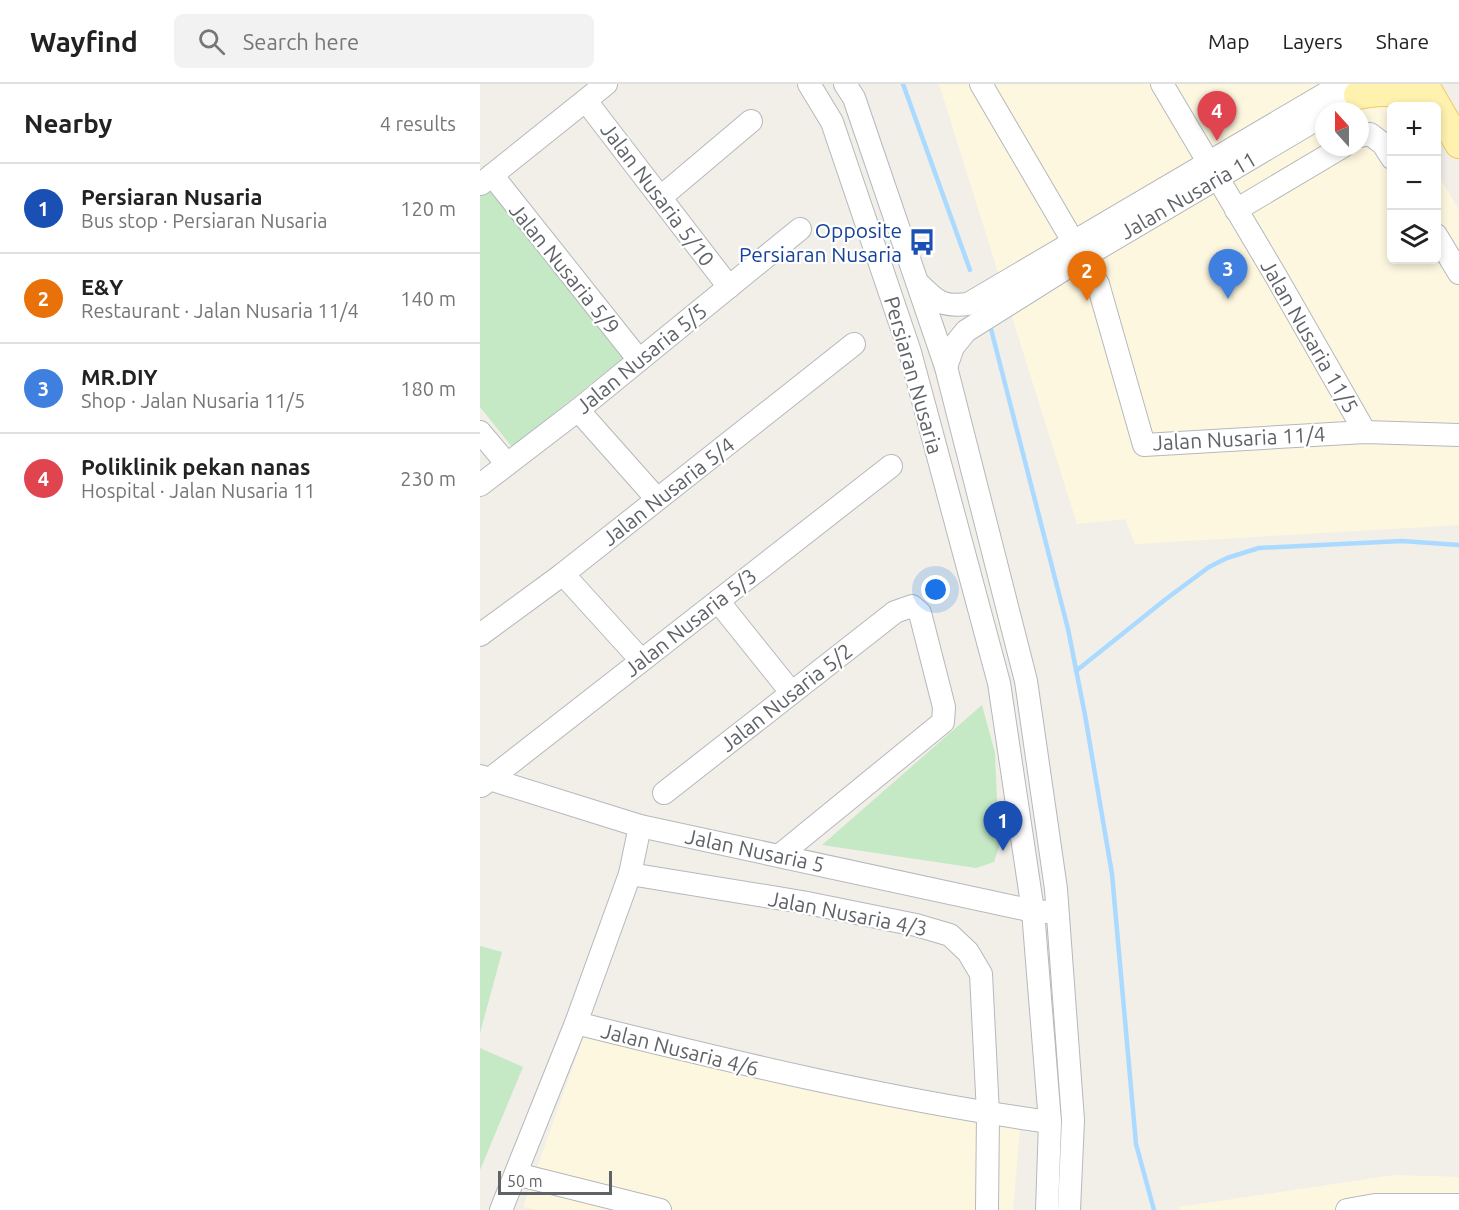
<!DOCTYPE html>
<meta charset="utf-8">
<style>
:root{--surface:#fff;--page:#f2f2f2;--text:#222;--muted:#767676;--line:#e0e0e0;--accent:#2563eb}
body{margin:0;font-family:Ubuntu,sans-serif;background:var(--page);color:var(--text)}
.controls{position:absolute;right:18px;top:18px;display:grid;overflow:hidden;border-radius:9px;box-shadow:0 3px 9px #0003}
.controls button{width:54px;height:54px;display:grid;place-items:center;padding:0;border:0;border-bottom:2px solid var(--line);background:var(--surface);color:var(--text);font:30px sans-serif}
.compass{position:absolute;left:835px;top:18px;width:54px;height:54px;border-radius:50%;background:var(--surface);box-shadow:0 3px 9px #0003;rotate:339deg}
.scale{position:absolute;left:18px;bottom:15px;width:114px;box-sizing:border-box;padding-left:6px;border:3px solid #5f6368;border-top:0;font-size:16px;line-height:21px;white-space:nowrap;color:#5f6368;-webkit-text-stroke:4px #fff;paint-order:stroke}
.you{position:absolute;left:456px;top:506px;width:21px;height:21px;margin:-15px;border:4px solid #fff;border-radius:50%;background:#1a73e8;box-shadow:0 0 0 9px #1a73e833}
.badge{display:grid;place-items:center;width:39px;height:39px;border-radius:50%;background:var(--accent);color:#fff;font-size:20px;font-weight:700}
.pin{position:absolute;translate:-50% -50px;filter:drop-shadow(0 2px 3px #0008)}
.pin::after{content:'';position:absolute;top:32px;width:21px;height:18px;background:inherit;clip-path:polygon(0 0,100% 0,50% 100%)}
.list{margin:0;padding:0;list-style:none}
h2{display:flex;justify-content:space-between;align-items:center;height:78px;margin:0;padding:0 24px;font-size:26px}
h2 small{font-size:20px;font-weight:400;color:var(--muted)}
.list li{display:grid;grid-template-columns:39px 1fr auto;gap:18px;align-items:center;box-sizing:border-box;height:90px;padding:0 24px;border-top:2px solid var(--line)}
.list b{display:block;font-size:22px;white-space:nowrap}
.list p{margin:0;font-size:20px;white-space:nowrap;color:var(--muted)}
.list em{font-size:20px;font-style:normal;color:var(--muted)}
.icon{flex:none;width:33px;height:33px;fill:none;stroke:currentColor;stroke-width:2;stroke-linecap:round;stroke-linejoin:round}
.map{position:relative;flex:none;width:979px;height:1126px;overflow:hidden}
header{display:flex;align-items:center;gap:36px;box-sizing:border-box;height:84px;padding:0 30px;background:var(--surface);border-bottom:2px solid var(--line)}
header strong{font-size:28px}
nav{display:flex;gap:33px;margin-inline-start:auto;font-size:21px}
.search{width:420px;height:54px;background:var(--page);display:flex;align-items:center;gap:15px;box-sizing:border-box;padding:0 21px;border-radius:9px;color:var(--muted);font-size:22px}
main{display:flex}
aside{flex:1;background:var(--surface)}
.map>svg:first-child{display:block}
.commercial{fill:#fef7e0;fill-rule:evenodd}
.green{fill:#c5e8c5}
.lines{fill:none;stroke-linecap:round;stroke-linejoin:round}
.stream{stroke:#aadaff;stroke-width:4.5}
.minor-casing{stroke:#b5b8bc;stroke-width:24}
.major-casing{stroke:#f2c960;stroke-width:30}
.minor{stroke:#fff;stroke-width:22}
.major{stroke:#fff2af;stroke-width:28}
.labels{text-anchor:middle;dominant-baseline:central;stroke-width:4.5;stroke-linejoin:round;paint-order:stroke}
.street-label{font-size:21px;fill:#5f6368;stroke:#fff}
.transit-label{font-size:21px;fill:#164399;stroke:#fff;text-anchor:end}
</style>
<header>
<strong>Wayfind</strong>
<div class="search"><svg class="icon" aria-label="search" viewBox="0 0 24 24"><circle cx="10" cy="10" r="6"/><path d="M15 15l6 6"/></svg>Search here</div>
<nav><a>Map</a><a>Layers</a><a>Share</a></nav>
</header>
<main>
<aside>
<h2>Nearby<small>4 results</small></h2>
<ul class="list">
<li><span class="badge" style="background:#1a4fb4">1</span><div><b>Persiaran Nusaria</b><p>Bus stop · Persiaran Nusaria</p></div><em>120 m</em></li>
<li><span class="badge" style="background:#e8710a">2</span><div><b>E&amp;Y</b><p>Restaurant · Jalan Nusaria 11/4</p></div><em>140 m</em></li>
<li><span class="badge" style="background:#3f7fe0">3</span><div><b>MR.DIY</b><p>Shop · Jalan Nusaria 11/5</p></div><em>180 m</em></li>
<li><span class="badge" style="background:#e0444e">4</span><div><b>Poliklinik pekan nanas</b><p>Hospital · Jalan Nusaria 11</p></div><em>230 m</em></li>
</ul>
</aside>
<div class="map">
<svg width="979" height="1126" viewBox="0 0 979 1126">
<rect width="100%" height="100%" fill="#f1efe8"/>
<!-- commercial -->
<g class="commercial">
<path d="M 459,0 L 904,0 L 912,22 L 912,176 L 956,176 L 957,89 L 979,126 L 979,441 L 655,460 L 645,435 L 597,440 ZM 844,27 L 880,27 L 880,63 L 844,63 Z"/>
<polygon points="104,952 540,1044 533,1126 59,1126 43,1123"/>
<polygon points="914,1091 979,1093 979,1126 700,1126 699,1123"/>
</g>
<!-- green -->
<g class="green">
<polygon points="13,102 148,270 32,363 0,323 0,112"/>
<polygon points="502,621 515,669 519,763 514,778 496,784 342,761"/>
<polygon points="0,862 22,868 0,949"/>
<polygon points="0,964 43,983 0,1086"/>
</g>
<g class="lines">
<!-- stream -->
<g class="stream">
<polyline points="423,0 490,186"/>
<polyline points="511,245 588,545 605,631 632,790 656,1060 674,1126"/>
<polyline points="596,587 686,515 729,483 747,474 779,464 922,457 979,461"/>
</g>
<defs>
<g id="minor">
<polyline points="329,0 352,38 430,268 519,599 553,827 570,1038 567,1126"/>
<polyline points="365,0 374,14 466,283 546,597 576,805 593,1036 589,1126"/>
<polyline points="501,0 618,200 664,361 885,348 979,351"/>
<polyline points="682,0 797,194 885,348"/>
<polyline points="106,17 249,203"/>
<polyline points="851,27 891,1"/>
<polyline points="880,52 890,50 903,60 912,74"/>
<polyline points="12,91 159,276"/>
<polyline points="1,100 126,0"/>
<polyline points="181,113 271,37"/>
<polyline points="756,126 862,63"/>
<polyline points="956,151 979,189"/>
<path d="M 439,200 C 457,218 462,223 488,220 L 862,0"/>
<polyline points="466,283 473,263 486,247 602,174 844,31"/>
<polyline points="98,326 177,415"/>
<polyline points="0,348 27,380"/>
<polyline points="0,401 98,326 320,145"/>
<polyline points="83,490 161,576"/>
<polyline points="238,517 311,608"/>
<polyline points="0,551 83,490 374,260"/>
<polyline points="0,692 160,742 553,827 567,828"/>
<polyline points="1,702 411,382"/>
<polyline points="184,709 415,528 432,522 440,529 464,623 463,638 300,771"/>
<path d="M 160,742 L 150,790 L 96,939 C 253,978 410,1016 570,1038"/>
<polyline points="150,790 322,818 436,841 470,851 488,868 501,890 508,1029 507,1126"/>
<polyline points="36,1090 180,1126"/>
<polyline points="21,1126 96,939"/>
<polyline points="867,1126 895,1121 979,1121"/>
</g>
<g id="major">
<polyline points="944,0 979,60"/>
<path d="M 878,11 C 903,6 924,6 945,22"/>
</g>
</defs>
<!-- minor casing -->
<use href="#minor" class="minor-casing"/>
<!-- major casing -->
<use href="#major" class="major-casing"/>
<!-- minor -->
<use href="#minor" class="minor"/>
<!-- major -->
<use href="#major" class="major"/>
</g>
<!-- icons -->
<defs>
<symbol id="bus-bare" viewBox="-9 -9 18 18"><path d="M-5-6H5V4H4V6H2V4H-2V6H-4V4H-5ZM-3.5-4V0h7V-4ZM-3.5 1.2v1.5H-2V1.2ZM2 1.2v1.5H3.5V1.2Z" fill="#1a4fb4" stroke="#fff" stroke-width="2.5" paint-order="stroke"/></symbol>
</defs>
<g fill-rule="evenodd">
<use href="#bus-bare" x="423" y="139" width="38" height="38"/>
</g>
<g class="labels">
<!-- street labels -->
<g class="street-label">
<text transform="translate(178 110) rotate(53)">Jalan Nusaria 5/10</text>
<text transform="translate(708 111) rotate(-30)">Jalan Nusaria 11</text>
<text transform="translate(85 184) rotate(51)">Jalan Nusaria 5/9</text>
<text transform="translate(830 252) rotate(60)">Jalan Nusaria 11/5</text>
<text transform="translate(161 274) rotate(-39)">Jalan Nusaria 5/5</text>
<text transform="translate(434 291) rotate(74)">Persiaran Nusaria</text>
<text transform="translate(759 354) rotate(-3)">Jalan Nusaria 11/4</text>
<text transform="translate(188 407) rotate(-38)">Jalan Nusaria 5/4</text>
<text transform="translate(210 538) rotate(-38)">Jalan Nusaria 5/3</text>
<text transform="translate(306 613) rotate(-38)">Jalan Nusaria 5/2</text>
<text transform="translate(275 766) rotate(12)">Jalan Nusaria 5</text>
<text transform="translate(368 829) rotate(11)">Jalan Nusaria 4/3</text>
<text transform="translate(200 965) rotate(14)">Jalan Nusaria 4/6</text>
</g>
<!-- transit labels -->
<g class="transit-label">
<text x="422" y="146">Opposite<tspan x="422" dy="24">Persiaran Nusaria</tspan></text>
</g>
</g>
</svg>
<div class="controls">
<button>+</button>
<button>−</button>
<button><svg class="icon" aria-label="layers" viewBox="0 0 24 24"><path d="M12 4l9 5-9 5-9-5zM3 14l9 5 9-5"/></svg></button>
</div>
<svg class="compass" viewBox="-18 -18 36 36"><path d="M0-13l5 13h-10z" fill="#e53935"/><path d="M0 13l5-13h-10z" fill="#767676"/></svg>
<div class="scale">50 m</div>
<div class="you"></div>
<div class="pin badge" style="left:523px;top:767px;background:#1a4fb4">1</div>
<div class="pin badge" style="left:607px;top:217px;background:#e8710a">2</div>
<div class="pin badge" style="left:748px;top:215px;background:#3f7fe0">3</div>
<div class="pin badge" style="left:737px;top:57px;background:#e0444e">4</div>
</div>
</main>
